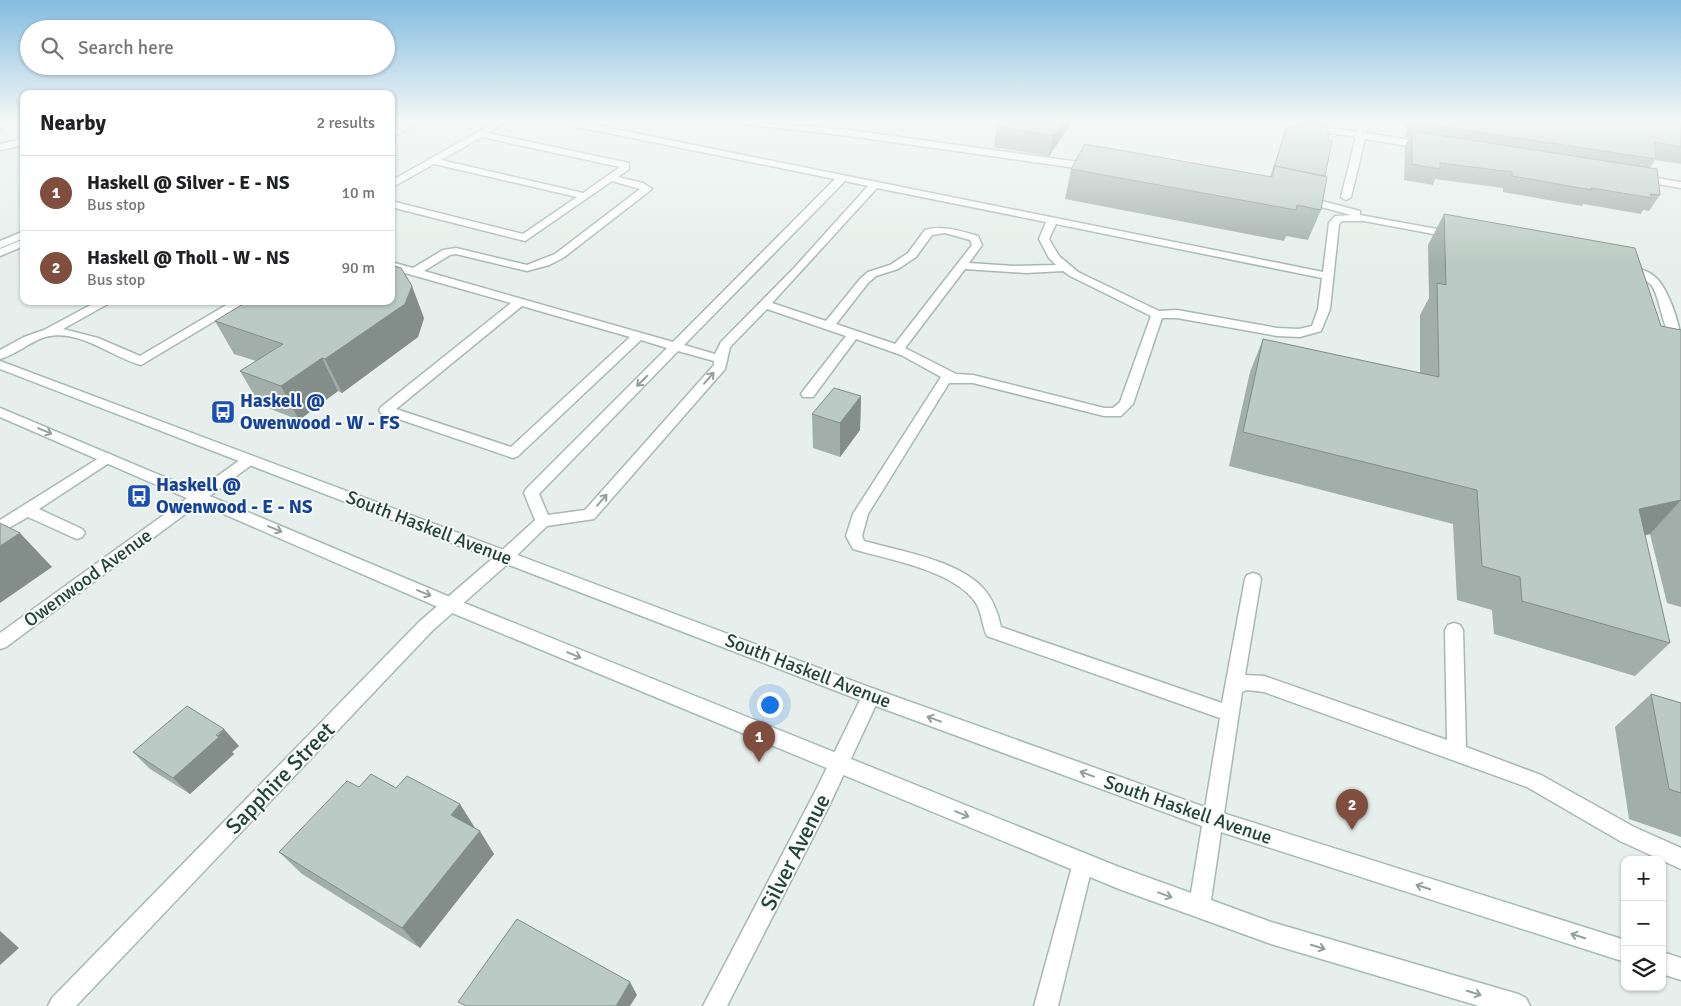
<!DOCTYPE html>
<meta charset="utf-8">
<style>
:root{--surface:#fff;--page:#f6f6f6;--text:#202124;--muted:#757577;--line:#e0e0e0;--accent:#7f4e3f}
body{margin:0;font-family:Signika,sans-serif;background:var(--page);color:var(--text)}
.controls{position:absolute;right:15px;bottom:15px;display:grid;overflow:hidden;border-radius:10px;box-shadow:0 1px 4px #0004}
.controls button{width:45px;height:45px;display:grid;place-items:center;padding:0;border:0;border-bottom:1px solid var(--line);background:var(--surface);color:var(--text);font:25px sans-serif}
.you{position:absolute;left:769px;top:704px;width:18px;height:18px;margin:-12px;border:4px solid #fff;border-radius:50%;background:#1a73e8;box-shadow:0 0 0 8px #1a73e833}
.badge{display:grid;place-items:center;width:32px;height:32px;border-radius:50%;background:var(--accent);color:#fff;font-size:16px;font-weight:700}
.pin{position:absolute;translate:-50% -41px;filter:drop-shadow(0 1px 2px #0008)}
.pin::after{content:'';position:absolute;top:26px;width:18px;height:15px;background:inherit;clip-path:polygon(0 0,100% 0,50% 100%)}
.list{margin:0;padding:0;list-style:none}
h2{display:flex;justify-content:space-between;align-items:center;height:65px;margin:0;padding:0 20px;font-size:21px}
h2 small{font-size:16px;font-weight:400;color:var(--muted)}
.list li{display:grid;grid-template-columns:32px 1fr auto;gap:15px;align-items:center;box-sizing:border-box;height:75px;padding:0 20px;border-top:1px solid var(--line)}
.list b{display:block;font-size:19px;white-space:nowrap}
.list p{margin:0;font-size:16px;white-space:nowrap;color:var(--muted)}
.list em{font-size:16px;font-style:normal;color:var(--muted)}
.icon{flex:none;width:28px;height:28px;fill:none;stroke:currentColor;stroke-width:2;stroke-linecap:round;stroke-linejoin:round}
.map{position:relative;flex:none;width:1681px;height:1006px;overflow:hidden}
.search{position:absolute;background:var(--surface);box-shadow:0 1px 4px #0004;left:20px;top:20px;width:375px;height:55px;display:flex;align-items:center;gap:12px;box-sizing:border-box;padding:0 18px;border-radius:28px;color:var(--muted);font-size:19px}
.panel{position:absolute;background:var(--surface);box-shadow:0 1px 4px #0004;left:20px;top:90px;width:375px;height:215px;border-radius:10px}
.map>svg:first-child{display:block}
.lines{fill:none;stroke-linecap:round;stroke-linejoin:round}
.lane-casing{stroke:#a8b8b2;stroke-width:3}
.street-casing{stroke:#a8b8b2;stroke-width:3}
.secondary-casing{stroke:#a4bbb3;stroke-width:3}
.lane{fill:#fff;fill-rule:evenodd}
.street{fill:#fff;fill-rule:evenodd}
.secondary{fill:#fff;fill-rule:evenodd}
.wall{fill:#a1aea9}
.shaded-wall{fill:#838d89}
.building{fill:#bbcac4;stroke:#838d89}
.oneway{stroke:#92a09c}
.labels{text-anchor:middle;dominant-baseline:central;stroke-width:4;stroke-linejoin:round;paint-order:stroke}
.transit-label{font-size:19px;font-weight:bold;fill:#164399;stroke:#f7fbf9;text-anchor:start}
.street-label{font-size:19px;fill:#24423a;stroke:#f7fbf9}
.near-street-label{font-size:22px;fill:#24423a;stroke:#f7fbf9}
</style>
<div class="map">
<svg width="1681" height="1006" viewBox="0 0 1681 1006">
<rect width="100%" height="100%" fill="#e6efeb"/>
<g class="lines">
<defs>
<g id="lane">
<polygon points="3,122 14,122 0,129 0,123"/>
<polygon points="410,122 420,122 391,138 391,131"/>
<path d="M 495,122 L 505,122 L 488,133 L 629,163 L 629,169 L 618,177 L 643,183 L 652,189 L 563,258 L 549,265 L 527,271 L 456,254 L 450,255 L 424,271 L 673,342 L 835,179 L 568,125 L 564,122 L 580,122 L 1323,272 L 1329,223 L 1335,216 L 1351,215 L 1299,201 L 1299,197 L 1303,196 L 1360,211 L 1360,215 L 1459,233 L 1460,235 L 1459,237 L 1455,238 L 1364,221 L 1342,221 L 1339,224 L 1330,309 L 1321,331 L 1300,337 L 1277,336 L 1177,318 L 1162,318 L 1133,404 L 1121,416 L 1104,416 L 973,383 L 949,383 L 868,514 L 862,536 L 864,541 C 900,551 957,560 983,588 C 993,599 998,613 1001,627 L 1222,703 L 1245,579 L 1247,575 L 1253,573 L 1259,575 L 1261,579 L 1245,675 L 1264,676 L 1447,740 L 1445,630 L 1448,625 L 1454,623 L 1460,625 L 1463,630 L 1466,747 L 1541,775 L 1634,827 L 1681,848 L 1681,869 L 1620,841 L 1527,787 L 1264,692 L 1247,690 L 1242,692 L 1223,820 L 1220,827 L 1213,830 L 1206,827 L 1203,820 L 1220,718 L 987,636 C 982,626 982,613 976,603 C 954,570 889,560 853,549 L 846,536 L 853,514 L 941,377 L 901,355 L 856,339 L 813,397 L 803,397 L 801,394 L 803,391 L 846,336 L 767,309 L 730,347 L 725,369 L 594,519 L 547,526 L 512,560 L 506,562 L 500,560 L 498,556 L 500,552 L 535,520 L 524,493 L 526,489 L 667,348 L 641,340 L 518,456 L 513,458 L 381,413 L 379,410 L 381,407 L 511,303 L 391,269 L 391,262 L 413,268 L 443,250 L 456,248 L 527,265 L 555,254 L 640,189 L 612,181 L 525,241 L 391,207 L 391,201 L 523,234 L 577,197 L 434,164 L 391,188 L 391,181 ZM 482,137 L 620,167 L 583,193 L 441,160 ZM 845,181 L 868,186 L 794,268 L 721,342 L 715,354 L 684,345 ZM 877,188 L 1046,222 L 1039,239 L 1049,258 L 1056,265 L 1014,266 L 969,263 L 982,245 L 978,236 C 959,231 944,225 925,230 L 908,253 L 890,265 L 868,272 L 860,279 L 826,321 L 772,303 ZM 1056,224 L 1322,278 L 1318,309 L 1312,326 L 1299,329 L 1277,328 L 1177,310 L 1159,311 L 1078,272 L 1059,256 L 1049,239 ZM 945,233 L 970,240 L 972,245 L 895,344 L 836,324 L 868,283 L 876,276 L 898,269 L 916,257 L 932,235 ZM 965,269 L 1026,273 L 1063,271 L 1070,276 L 1151,316 L 1120,402 L 1113,408 L 1104,408 L 973,375 L 956,374 L 905,348 ZM 522,306 L 630,337 L 511,447 L 396,409 ZM 678,351 L 714,361 L 714,365 L 585,510 L 548,515 L 539,494 Z"/>
<polygon points="743,122 842,129 1093,164 1098,167 1093,170 1062,166 842,135 744,124"/>
<polygon points="24,139 24,145 0,150 0,144"/>
<polygon points="24,239 24,246 0,256 0,249"/>
<path d="M 1625,265 C 1634,267 1647,270 1654,276 C 1668,287 1681,326 1681,344 C 1662,339 1662,301 1652,286 C 1645,277 1632,274 1621,270 L 1619,268 L 1621,266 Z"/>
<path d="M 98,301 L 113,301 L 63,329 L 98,338 L 140,356 L 233,301 L 248,301 L 141,365 C 111,357 79,328 45,337 C 29,342 16,355 0,359 L 0,350 L 24,337 L 44,330 Z"/>
<polygon points="107,453 112,455 114,458 112,461 39,509 82,529 85,533 82,537 77,539 72,537 28,517 0,533 0,520"/>
<polygon points="1083,853 1090,856 1093,863 1058,1006 1034,1006 1073,863 1076,856"/>
</g>
<g id="street">
<polygon points="1274,122 1293,122 1357,132 1360,122 1368,122 1366,133 1427,143 1432,146 1427,149 1365,139 1351,197 1346,200 1341,197 1356,137 1278,125"/>
<polygon points="1638,175 1681,182 1681,188 1635,180 1633,178"/>
<polygon points="24,231 24,238 0,248 0,241"/>
<polygon points="249,455 254,457 256,460 254,463 6,647 0,649 0,633 244,457"/>
<polygon points="506,550 512,552 514,556 512,560 432,631 76,1006 48,1006 52,998 420,621 500,552"/>
<polygon points="871,688 877,690 880,696 830,804 727,1006 703,1006 816,790 865,690"/>
</g>
<g id="secondary">
<polygon points="0,361 877,690 1213,810 1625,940 1625,962 1221,832 1211,900 1271,922 1518,994 1526,998 1530,1006 1479,1006 1271,944 1119,889 445,610 0,417 0,408 457,600 1119,867 1191,893 1202,826 865,702 0,369"/>
<polygon points="1662,952 1681,958 1681,980 1662,974"/>
</g>
</defs>
<!-- lane casing -->
<use href="#lane" class="lane-casing"/>
<!-- street casing -->
<use href="#street" class="street-casing"/>
<!-- secondary casing -->
<use href="#secondary" class="secondary-casing"/>
<!-- lane -->
<use href="#lane" class="lane"/>
<!-- street -->
<use href="#street" class="street"/>
<!-- secondary -->
<use href="#secondary" class="secondary"/>
</g>
<!-- wall -->
<g class="wall">
<polygon points="1000,122 1072,122 1049,156 994,147 996,126"/>
<polygon points="1299,122 1329,122 1327,131 1328,140 1321,210 1308,240 1286,236 1284,241 1065,199 1071,169 1270,177 1287,125 1297,127"/>
<polygon points="1406,122 1681,122 1681,164 1655,160 1650,168 1660,195 1649,211 1643,210 1641,214 1583,204 1582,206 1503,192 1503,188 1435,179 1433,185 1404,180 1405,146 1409,138 1406,137"/>
<polygon points="1444,214 1661,326 1681,330 1681,607 1667,603 1650,534 1645,535 1670,643 1635,676 1494,634 1492,610 1457,600 1453,524 1229,466 1250,372 1263,339 1420,373 1420,315 1429,298 1428,245"/>
<polygon points="424,318 418,337 342,393 338,391 299,420 260,405 240,371 256,361 234,354 215,321"/>
<polygon points="861,396 860,430 840,457 813,448 812,414"/>
<polygon points="1651,694 1681,703 1681,837 1629,819 1615,727"/>
<polygon points="239,746 232,752 234,754 190,794 150,769 133,752"/>
<polygon points="359,787 396,788 475,828 474,828 494,854 420,948 302,874 279,852"/>
</g>
<!-- shaded-wall -->
<g class="shaded-wall">
<polygon points="1062,122 1072,122 1049,156 1052,136"/>
<polygon points="412,286 424,318 418,337 342,393 325,359"/>
<polygon points="322,358 338,391 299,420 281,386"/>
<polygon points="861,396 860,430 840,457 840,423"/>
<polygon points="1681,500 1650,534 1609,543 1639,509"/>
<polygon points="20,533 52,567 0,603 0,546"/>
<polygon points="224,729 239,746 232,752 234,754 190,794 173,778"/>
<polygon points="460,804 475,828 466,838 451,815"/>
<polygon points="480,831 494,854 420,948 402,928"/>
<polygon points="0,931 19,948 0,965"/>
<polygon points="630,982 637,995 630,1006 616,1006"/>
</g>
<!-- building -->
<g class="building">
<polygon points="1000,122 1062,122 1052,136 996,126"/>
<polygon points="1300,122 1329,122 1327,131 1330,132 1328,140 1332,141 1325,176 1275,166 1273,171 1287,125 1298,127"/>
<polygon points="1412,122 1612,122 1634,124 1633,122 1681,122 1681,147 1654,142 1656,159"/>
<polygon points="1412,131 1657,169 1660,195 1650,194 1652,198 1591,188 1592,190 1512,176 1512,172 1440,163 1440,169 1412,164"/>
<polygon points="1085,144 1272,177 1275,166 1327,177 1321,210 1297,205 1296,210 1071,169"/>
<polygon points="1444,214 1635,248 1661,326 1681,330 1681,500 1639,509 1670,643 1522,601 1520,577 1482,566 1477,490 1243,432 1263,339 1439,377 1437,283 1446,285"/>
<polygon points="391,265 401,268 412,286 405,304 325,359 322,358 281,386 240,371 283,344 215,321 248,301 391,301"/>
<polygon points="834,388 861,396 840,423 812,414"/>
<polygon points="0,523 20,533 0,546"/>
<polygon points="1651,694 1681,703 1681,793 1669,789"/>
<polygon points="187,706 224,729 216,735 219,737 173,778 133,752"/>
<polygon points="371,774 396,788 407,776 460,804 451,815 480,831 402,928 279,852 347,781 359,787"/>
<polygon points="517,919 630,982 616,1006 466,1006 458,1002"/>
</g>
<!-- one-way arrows -->
<defs><path id="oneway-shaft" d="M-6 0H5M1.5-3L5.5 0L1.5 3" fill="none" stroke-width="1.6" stroke-linecap="round" stroke-linejoin="round" transform="scale(1.25)"/></defs>
<g class="oneway">
<use href="#oneway-shaft" transform="translate(709 378) rotate(-49)"/>
<use href="#oneway-shaft" transform="translate(642 381) rotate(135)"/>
<use href="#oneway-shaft" transform="translate(45 431) rotate(23)"/>
<use href="#oneway-shaft" transform="translate(602 500) rotate(-49)"/>
<use href="#oneway-shaft" transform="translate(275 529) rotate(23)"/>
<use href="#oneway-shaft" transform="translate(424 593) rotate(23)"/>
<use href="#oneway-shaft" transform="translate(574 655) rotate(22)"/>
<use href="#oneway-shaft" transform="translate(934 719) rotate(-160)"/>
<use href="#oneway-shaft" transform="translate(1087 774) rotate(-160)"/>
<use href="#oneway-shaft" transform="translate(962 814) rotate(22)"/>
<use href="#oneway-shaft" transform="translate(1423 887) rotate(-162)"/>
<use href="#oneway-shaft" transform="translate(1165 895) rotate(20)"/>
<use href="#oneway-shaft" transform="translate(1578 936) rotate(-162)"/>
<use href="#oneway-shaft" transform="translate(1318 947) rotate(17)"/>
<use href="#oneway-shaft" transform="translate(1474 993) rotate(17)"/>
</g>
<!-- sky -->
<linearGradient id="sky" x2="0" y2="1"><stop stop-color="#84bce0"/><stop offset="0.46" stop-color="#f4f8f6"/><stop offset="1" stop-color="#f4f8f6" stop-opacity="0"/></linearGradient>
<rect width="1681" height="263" fill="url(#sky)"/>
<!-- icons -->
<defs>
<symbol id="bus-square" viewBox="-11 -11 22 22"><rect x="-9" y="-9" width="18" height="18" rx="4" fill="#1a4fb4" stroke="#f7fbf9"/><path d="M-5-6H5V4H4V6H2V4H-2V6H-4V4H-5ZM-3.5-4V0h7V-4ZM-3.5 1.2v1.5H-2V1.2ZM2 1.2v1.5H3.5V1.2Z" fill="#fff"/></symbol>
</defs>
<g fill-rule="evenodd">
<use href="#bus-square" x="209" y="398" width="28" height="28"/>
<use href="#bus-square" x="125" y="482" width="28" height="28"/>
</g>
<g class="labels">
<!-- transit labels -->
<g class="transit-label">
<text x="240" y="401">Haskell @<tspan x="240" dy="22">Owenwood - W - FS</tspan></text>
<text x="156" y="485">Haskell @<tspan x="156" dy="22">Owenwood - E - NS</tspan></text>
</g>
<!-- street labels -->
<g class="street-label">
<text transform="translate(429 528) rotate(21)">South Haskell Avenue</text>
<text transform="translate(88 578) rotate(-36)">Owenwood Avenue</text>
<text transform="translate(808 671) rotate(21)">South Haskell Avenue</text>
<text transform="translate(1188 810) rotate(19)">South Haskell Avenue</text>
</g>
<!-- near-street labels -->
<g class="near-street-label">
<text transform="translate(280 778) rotate(-46)">Sapphire Street</text>
<text transform="translate(795 852) rotate(-63)">Silver Avenue</text>
</g>
</g>
</svg>
<div class="controls">
<button>+</button>
<button>−</button>
<button><svg class="icon" aria-label="layers" viewBox="0 0 24 24"><path d="M12 4l9 5-9 5-9-5zM3 14l9 5 9-5"/></svg></button>
</div>
<div class="you"></div>
<div class="pin badge" style="left:759px;top:762px">1</div>
<div class="pin badge" style="left:1352px;top:830px">2</div>
<div class="search"><svg class="icon" aria-label="search" viewBox="0 0 24 24"><circle cx="10" cy="10" r="6"/><path d="M15 15l6 6"/></svg>Search here</div>
<section class="panel">
<h2>Nearby<small>2 results</small></h2>
<ul class="list">
<li><span class="badge">1</span><div><b>Haskell @ Silver - E - NS</b><p>Bus stop</p></div><em>10 m</em></li>
<li><span class="badge">2</span><div><b>Haskell @ Tholl - W - NS</b><p>Bus stop</p></div><em>90 m</em></li>
</ul>
</section>
</div>
